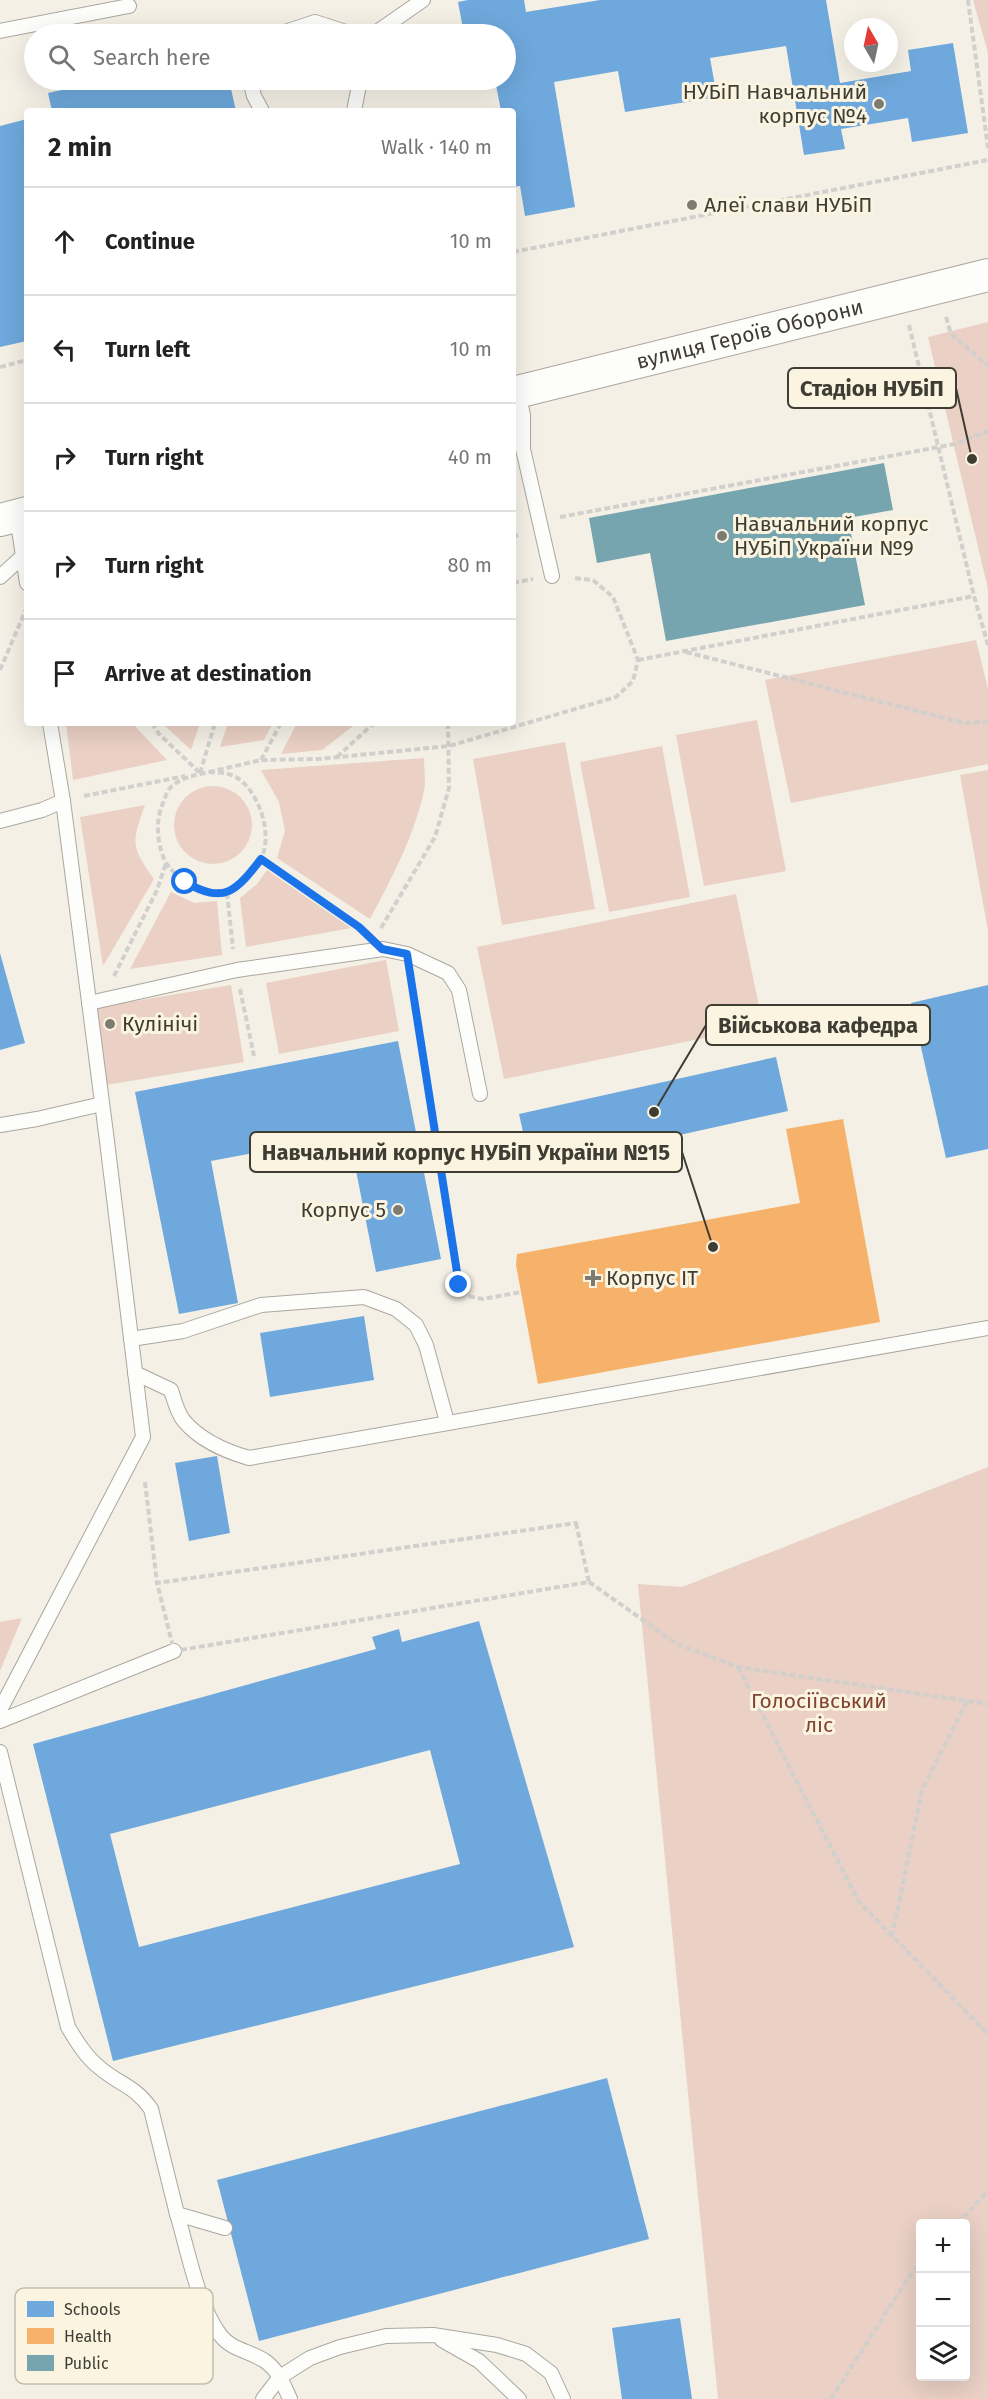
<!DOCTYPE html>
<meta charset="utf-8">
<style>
:root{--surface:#fff;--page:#f2f2f2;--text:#222;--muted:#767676;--line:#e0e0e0}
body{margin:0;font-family:"Fira Sans",sans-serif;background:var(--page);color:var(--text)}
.controls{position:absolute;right:18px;bottom:18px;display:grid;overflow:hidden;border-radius:6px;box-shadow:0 6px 24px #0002}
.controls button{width:54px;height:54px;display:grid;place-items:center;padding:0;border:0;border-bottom:2px solid var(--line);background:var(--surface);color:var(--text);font:30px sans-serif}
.compass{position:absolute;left:844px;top:18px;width:54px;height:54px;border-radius:50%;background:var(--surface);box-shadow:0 6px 24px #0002;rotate:351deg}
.stop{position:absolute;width:18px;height:18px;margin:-14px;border:4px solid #1a73e8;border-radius:50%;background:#fff}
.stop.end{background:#1a73e8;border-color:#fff;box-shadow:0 2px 6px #0008}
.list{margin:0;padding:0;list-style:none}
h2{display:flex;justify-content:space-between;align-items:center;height:78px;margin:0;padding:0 24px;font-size:26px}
h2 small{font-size:20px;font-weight:400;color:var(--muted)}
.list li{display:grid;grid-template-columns:39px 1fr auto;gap:18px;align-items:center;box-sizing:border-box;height:108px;padding:0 24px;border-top:2px solid var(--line)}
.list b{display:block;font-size:22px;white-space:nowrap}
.list em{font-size:20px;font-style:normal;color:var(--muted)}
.icon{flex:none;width:33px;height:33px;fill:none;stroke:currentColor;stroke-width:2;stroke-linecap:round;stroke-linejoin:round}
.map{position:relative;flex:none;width:988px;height:2399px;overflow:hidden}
.search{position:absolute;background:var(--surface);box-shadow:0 6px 24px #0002;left:24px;top:24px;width:492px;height:66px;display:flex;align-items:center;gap:15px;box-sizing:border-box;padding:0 21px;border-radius:33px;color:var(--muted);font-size:22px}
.panel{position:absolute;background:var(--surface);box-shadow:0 6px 24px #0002;left:24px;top:108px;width:492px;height:618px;border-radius:6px}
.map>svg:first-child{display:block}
.green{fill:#ead0c5;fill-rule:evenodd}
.schools{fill:#6fa8dc;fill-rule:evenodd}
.health{fill:#f6b26b}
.public{fill:#76a5af}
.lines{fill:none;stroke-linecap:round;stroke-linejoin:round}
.service-casing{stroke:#aaa79f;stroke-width:16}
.tertiary-casing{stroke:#aaa79f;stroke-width:34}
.path{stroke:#d1d0cd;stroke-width:4;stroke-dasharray:6 3;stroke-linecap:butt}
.service{stroke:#fdfdfb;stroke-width:14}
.tertiary{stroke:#fdfdfb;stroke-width:32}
.route{stroke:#1a73e8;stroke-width:8}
.poi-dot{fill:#7e7b72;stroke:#faf4e0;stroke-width:2}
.labels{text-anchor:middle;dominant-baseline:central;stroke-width:6;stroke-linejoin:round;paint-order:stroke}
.poi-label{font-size:21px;fill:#3f3c34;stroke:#faf4e0;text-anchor:start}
.street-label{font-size:21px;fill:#3f3c34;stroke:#faf4e0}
.park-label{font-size:21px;fill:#834232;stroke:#faf4e0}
.key{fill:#faf4e0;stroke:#c2bdac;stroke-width:1.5}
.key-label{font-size:16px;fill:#3f3c34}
.leader{fill:none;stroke:#3f3c34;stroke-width:2}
.callout-dot{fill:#3f3c34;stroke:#faf4e0;stroke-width:2}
.callout{fill:#faf4e0;stroke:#3f3c34;stroke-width:2}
.callout-label{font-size:22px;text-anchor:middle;font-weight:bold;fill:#3f3c34}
</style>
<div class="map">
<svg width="988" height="2399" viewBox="0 0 988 2399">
<rect width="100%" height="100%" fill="#f4f0e6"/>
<!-- green -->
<g class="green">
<polygon points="973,0 988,0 988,53"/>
<polygon points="988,322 988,589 928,337"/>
<polygon points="976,640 988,689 988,764 791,803 765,680"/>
<polygon points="757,720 786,871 704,886 676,735"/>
<polygon points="66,723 132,723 167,760 73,780"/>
<polygon points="162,723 200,723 191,750"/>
<polygon points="228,723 273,723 264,740 220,747"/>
<polygon points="297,723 357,723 322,750 281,754"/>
<polygon points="565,742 595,909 502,925 473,759"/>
<polygon points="662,746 690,897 609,912 580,762"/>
<path d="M 424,758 C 424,769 426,781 424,791 C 414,836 392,878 370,919 L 277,858 L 285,831 L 279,802 L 261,770 Z"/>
<polygon points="988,770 988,931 960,775"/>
<circle cx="213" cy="825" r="39"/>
<path d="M 145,805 C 132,842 130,846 154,879 L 103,966 L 80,817 Z"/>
<polygon points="267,870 351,928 246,947 240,898 257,884"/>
<polygon points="171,892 194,903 217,901 222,955 130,969"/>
<polygon points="736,894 763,1026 504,1079 477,947"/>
<polygon points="386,960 399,1031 279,1054 266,983"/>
<polygon points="231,985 244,1062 106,1085 93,1008"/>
<path d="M 988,1467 L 988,2399 L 718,2399 L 638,1584 L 682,1587 ZM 920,2224 L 966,2224 L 966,2376 L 920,2376 Z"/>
<polygon points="22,1618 0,1671 0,1622"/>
</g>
<!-- schools -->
<g class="schools">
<polygon points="468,0 524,0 526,12 600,0 826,0 840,83 911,71 908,50 953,43 968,133 912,142 908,118 841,129 845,149 804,155 786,46 710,58 717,97 625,112 618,71 554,82 575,207 525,216 520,186 513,187 513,111 501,111 495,80 506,80 506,34 464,34 458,2"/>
<polygon points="107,80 229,80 236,111 52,111 48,93"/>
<polygon points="27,119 27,341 0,347 0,126"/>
<polygon points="0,953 25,1043 0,1050"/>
<polygon points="988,985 988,1149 946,1158 911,1003"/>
<polygon points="398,1041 441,1259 376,1272 349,1135 211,1161 238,1303 179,1314 135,1092"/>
<polygon points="776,1057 788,1111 531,1168 519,1114"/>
<polygon points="364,1316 374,1380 270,1397 260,1333"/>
<polygon points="217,1456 230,1533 189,1541 175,1463"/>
<path d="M 479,1621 L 574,1947 L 113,2061 L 33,1744 L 376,1649 L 372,1637 L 399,1629 L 402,1642 ZM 430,1750 L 460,1864 L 139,1947 L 110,1834 Z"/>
<polygon points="607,2078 649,2239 259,2341 217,2180"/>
<polygon points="680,2318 692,2399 622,2399 612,2328"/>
</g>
<!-- health -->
<polygon class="health" points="843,1119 880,1322 538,1384 516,1265 517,1254 800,1203 786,1129"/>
<!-- public -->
<polygon class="public" points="884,463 893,510 848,518 865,605 666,641 650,553 597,563 589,518"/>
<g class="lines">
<defs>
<g id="service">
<polyline points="0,31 129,6"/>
<polyline points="279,34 315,22 352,34"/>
<polyline points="374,34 423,0"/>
<polyline points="250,80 254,96 262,111"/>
<polyline points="354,111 360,80"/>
<polyline points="518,392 523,415 523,449 552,576"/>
<polyline points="17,516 27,583"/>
<polyline points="0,577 23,556"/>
<polyline points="0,821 42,810 63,801"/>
<polyline points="89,1003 237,970 383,949 407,954 448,973 459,990 480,1094"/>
<polyline points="0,1125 37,1119 102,1104"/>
<polyline points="131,1339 183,1331 261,1305 364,1297 396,1309 416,1325 426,1345 447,1422"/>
<path d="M 135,1373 L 171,1390 C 174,1399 177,1413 184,1421 C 201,1441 225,1451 249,1458 L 988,1328"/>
<polyline points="0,1710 143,1437 107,1141 63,801 50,723"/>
<polyline points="0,1721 174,1651"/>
<path d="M 0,1752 L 68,2027 C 77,2042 86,2057 100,2068 C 120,2085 134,2085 151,2109 L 177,2214 L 225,2228"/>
<path d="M 177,2214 C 188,2250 198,2307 221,2336 C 232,2350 250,2351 265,2361 C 278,2370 284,2385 290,2399"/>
<polyline points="442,2340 479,2361 519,2399"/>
<polyline points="263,2399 280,2377 310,2358 340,2347 386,2336 433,2335 497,2345 526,2354 551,2373 563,2399"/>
</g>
<g id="tertiary">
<path id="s1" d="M 513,393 L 988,275"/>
<polyline points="0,520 27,513"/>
</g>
</defs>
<!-- service casing -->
<use href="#service" class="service-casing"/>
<!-- tertiary casing -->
<use href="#tertiary" class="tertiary-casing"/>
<!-- path -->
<g class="path">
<polyline points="968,0 988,148"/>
<polyline points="513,252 988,160"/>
<polyline points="946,317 951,334 988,366"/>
<polyline points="909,325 974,596 988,645"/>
<polyline points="0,367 27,360"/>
<polyline points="560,517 955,444 988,431"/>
<polyline points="513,538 520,533"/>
<polyline points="513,583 533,579"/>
<polyline points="686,652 964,723 988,722"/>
<polyline points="638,660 974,596"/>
<polyline points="0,670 27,607"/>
<polyline points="152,723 159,734 200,773"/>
<polyline points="337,757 374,723"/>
<polyline points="261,760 281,723"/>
<polyline points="209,772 261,760 319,759 449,746 616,697 633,681 638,660 613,597 593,580 573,578"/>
<path d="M 209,772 C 216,773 225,772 231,775 C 258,784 276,839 259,861 C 253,870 237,890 226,893 C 207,899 174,878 165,861 C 157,843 155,821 163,803 C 165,798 167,791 171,787 C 182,777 195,775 209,772 Z"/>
<polyline points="200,773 215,723"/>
<polyline points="84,796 185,776"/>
<polyline points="261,859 364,931"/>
<polyline points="227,893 233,949"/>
<polyline points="381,928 435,837 449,788 448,723"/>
<polyline points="114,976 157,890 166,863"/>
<polyline points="411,980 459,1285 468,1296 483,1299 521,1292"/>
<polyline points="240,989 254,1056"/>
<polyline points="145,1482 157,1583"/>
<polygon points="576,1523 589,1582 174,1651 157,1583"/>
<polyline points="589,1582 677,1644 738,1667 988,1704"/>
<polyline points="738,1667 859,1902 988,2034"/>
<polyline points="892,1937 922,1790 967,1701"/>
<polyline points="957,2224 988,2191"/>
<polyline points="831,2399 912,2272 920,2263"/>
</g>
<!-- service -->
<use href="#service" class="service"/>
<!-- tertiary -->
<use href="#tertiary" class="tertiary"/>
</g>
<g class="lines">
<!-- route -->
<path class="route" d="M 185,882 C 225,905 236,891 261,859 L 359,927 L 382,949 L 407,954 L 459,1285"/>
</g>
<!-- markers -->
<g class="poi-dot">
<circle cx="879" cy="104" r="6"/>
<circle cx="692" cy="205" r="6"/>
<circle cx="722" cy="536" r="6"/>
<circle cx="110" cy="1024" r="6"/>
<circle cx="398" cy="1210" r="6"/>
<path d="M590 1269h6v6h6v6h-6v6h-6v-6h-6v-6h6z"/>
</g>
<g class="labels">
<!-- poi labels -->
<g class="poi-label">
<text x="867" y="92" text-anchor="end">НУБіП Навчальний<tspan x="867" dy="24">корпус №4</tspan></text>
<text x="704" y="205">Алеї слави НУБіП</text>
<text x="734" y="524">Навчальний корпус<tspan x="734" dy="24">НУБіП України №9</tspan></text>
<text x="122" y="1024">Кулінічі</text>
<text x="386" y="1210" text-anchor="end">Корпус 5</text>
<text x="606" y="1278">Корпус ІТ</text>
</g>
<!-- street labels -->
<g class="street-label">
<text stroke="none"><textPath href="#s1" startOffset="244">вулиця Героїв Оборони</textPath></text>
</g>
<!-- park labels -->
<g class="park-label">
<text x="819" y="1701">Голосіївський<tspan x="819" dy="24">ліс</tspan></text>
</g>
</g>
<!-- legend -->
<rect x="15" y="2288" width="198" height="96" rx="9" class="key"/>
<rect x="27" y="2301" width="27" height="16" fill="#6fa8dc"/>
<rect x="27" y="2328" width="27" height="16" fill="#f6b26b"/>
<rect x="27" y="2355" width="27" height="16" fill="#76a5af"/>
<g class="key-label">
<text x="64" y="2315">Schools</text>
<text x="64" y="2342">Health</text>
<text x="64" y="2369">Public</text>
</g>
<!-- callouts -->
<path class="leader" d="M972 459L956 388M654 1112L706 1025M713 1247L682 1152"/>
<g class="callout-dot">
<circle cx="972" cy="459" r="6"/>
<circle cx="654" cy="1112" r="6"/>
<circle cx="713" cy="1247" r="6"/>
</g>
<g class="callout">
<rect x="788" y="368" width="168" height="40" rx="6"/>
<rect x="706" y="1005" width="224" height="40" rx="6"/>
<rect x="250" y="1132" width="432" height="40" rx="6"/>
</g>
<g class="callout-label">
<text x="872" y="396">Стадіон НУБіП</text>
<text x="818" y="1033">Військова кафедра</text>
<text x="466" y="1160">Навчальний корпус НУБіП України №15</text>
</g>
</svg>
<div class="controls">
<button>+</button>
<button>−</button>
<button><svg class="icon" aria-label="layers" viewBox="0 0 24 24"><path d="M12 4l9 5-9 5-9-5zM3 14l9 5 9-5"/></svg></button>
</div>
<svg class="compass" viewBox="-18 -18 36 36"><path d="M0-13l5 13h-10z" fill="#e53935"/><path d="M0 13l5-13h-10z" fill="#767676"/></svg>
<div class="stop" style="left:185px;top:882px"></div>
<div class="stop end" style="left:459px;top:1285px"></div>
<div class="search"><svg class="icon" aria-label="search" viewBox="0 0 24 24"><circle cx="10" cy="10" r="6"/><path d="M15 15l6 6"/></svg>Search here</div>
<section class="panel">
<h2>2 min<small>Walk · 140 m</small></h2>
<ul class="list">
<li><svg class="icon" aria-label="ahead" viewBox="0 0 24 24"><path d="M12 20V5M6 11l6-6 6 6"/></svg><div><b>Continue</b></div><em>10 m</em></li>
<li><svg class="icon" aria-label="left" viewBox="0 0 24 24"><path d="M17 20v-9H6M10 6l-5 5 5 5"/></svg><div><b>Turn left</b></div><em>10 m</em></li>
<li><svg class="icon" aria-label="right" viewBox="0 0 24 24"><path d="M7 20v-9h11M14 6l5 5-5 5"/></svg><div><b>Turn right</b></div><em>40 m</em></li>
<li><svg class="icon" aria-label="right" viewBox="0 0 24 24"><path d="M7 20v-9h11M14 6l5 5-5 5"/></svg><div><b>Turn right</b></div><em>80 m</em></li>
<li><svg class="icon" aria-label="arrive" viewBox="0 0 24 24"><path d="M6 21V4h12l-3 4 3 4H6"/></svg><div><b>Arrive at destination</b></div></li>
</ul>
</section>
</div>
